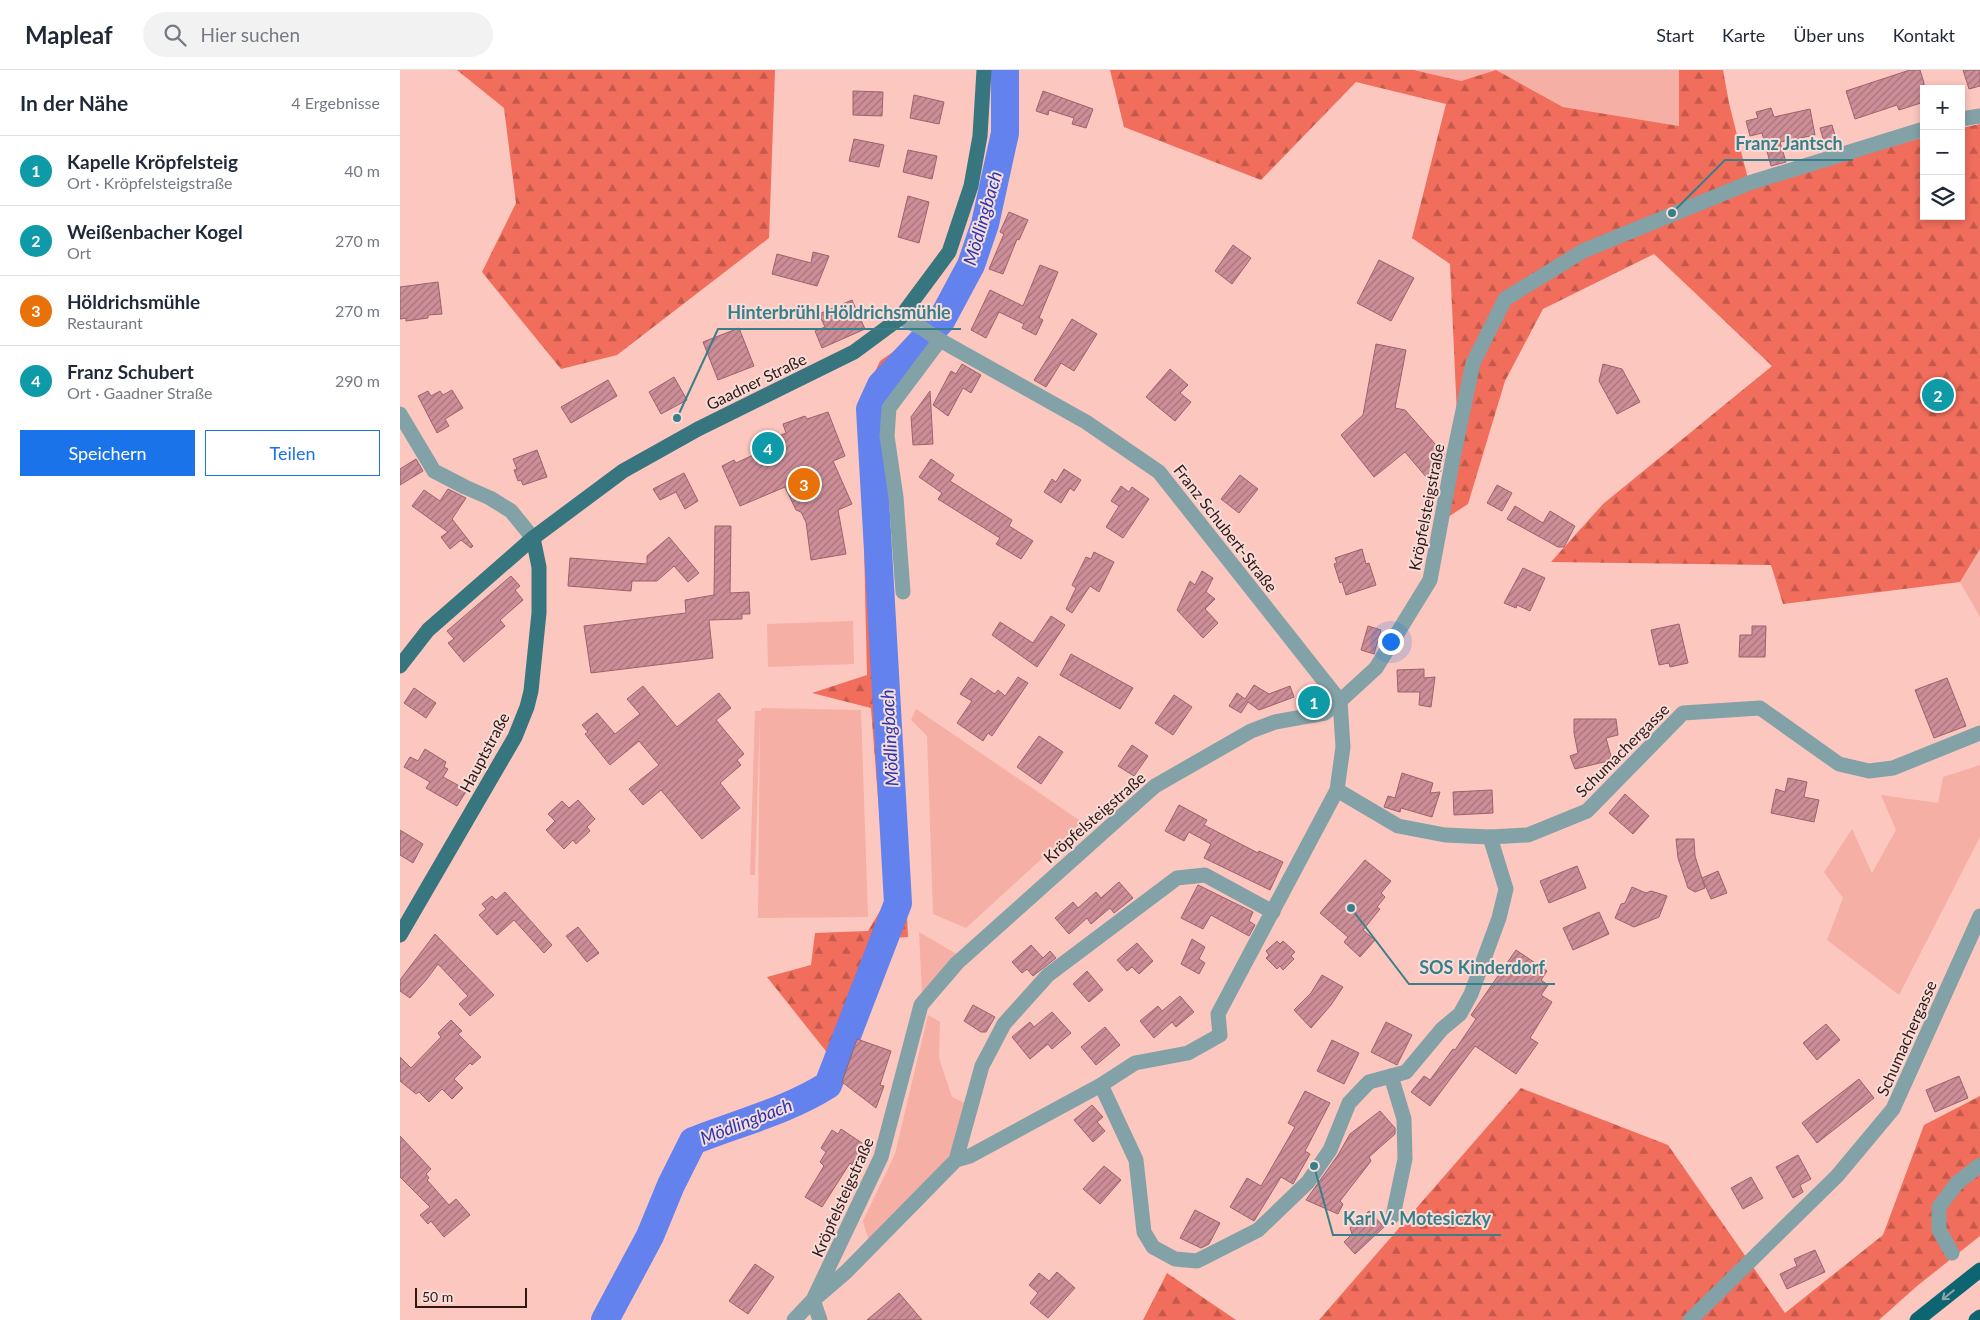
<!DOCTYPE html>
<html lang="de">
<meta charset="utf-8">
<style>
:root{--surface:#fff;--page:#f2f2f3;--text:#1f2937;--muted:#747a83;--line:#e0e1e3;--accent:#1a73e8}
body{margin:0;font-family:Lato,sans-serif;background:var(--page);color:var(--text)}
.controls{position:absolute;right:15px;top:15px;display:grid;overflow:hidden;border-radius:0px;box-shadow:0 2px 8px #0003}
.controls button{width:45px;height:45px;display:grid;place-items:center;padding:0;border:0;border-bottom:1px solid var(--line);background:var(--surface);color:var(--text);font:25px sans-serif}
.scale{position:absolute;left:15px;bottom:12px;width:112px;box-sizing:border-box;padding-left:5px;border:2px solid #301815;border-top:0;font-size:14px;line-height:18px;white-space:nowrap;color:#301815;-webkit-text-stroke:4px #f7dcd7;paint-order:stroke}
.you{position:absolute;left:990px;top:571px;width:18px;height:18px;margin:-12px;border:4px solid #fff;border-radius:50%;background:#1a73e8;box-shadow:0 0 0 8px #1a73e833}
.badge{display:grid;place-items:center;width:32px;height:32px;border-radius:50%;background:var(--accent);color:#fff;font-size:16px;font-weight:700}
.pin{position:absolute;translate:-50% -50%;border:2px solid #fff;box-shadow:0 1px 5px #0006}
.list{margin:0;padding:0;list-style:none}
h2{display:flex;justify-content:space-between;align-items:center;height:65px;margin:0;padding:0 20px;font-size:21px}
h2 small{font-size:16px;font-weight:400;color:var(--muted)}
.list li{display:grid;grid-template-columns:32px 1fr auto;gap:15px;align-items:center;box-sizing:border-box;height:70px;padding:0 20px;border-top:1px solid var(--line)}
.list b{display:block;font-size:19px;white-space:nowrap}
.list p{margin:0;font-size:16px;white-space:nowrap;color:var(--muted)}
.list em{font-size:16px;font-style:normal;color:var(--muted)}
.actions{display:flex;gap:10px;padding:15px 20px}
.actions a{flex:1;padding:11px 0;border:1px solid var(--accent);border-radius:0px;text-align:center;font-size:18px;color:var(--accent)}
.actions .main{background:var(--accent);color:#fff}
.icon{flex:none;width:28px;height:28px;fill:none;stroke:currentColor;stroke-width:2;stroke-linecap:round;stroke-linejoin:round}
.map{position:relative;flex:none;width:1580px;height:1250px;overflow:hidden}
header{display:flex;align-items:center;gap:30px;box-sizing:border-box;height:70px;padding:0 25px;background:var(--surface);border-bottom:1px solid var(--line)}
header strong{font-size:24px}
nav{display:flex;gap:28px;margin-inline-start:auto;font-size:18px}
.search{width:350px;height:45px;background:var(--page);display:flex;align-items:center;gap:12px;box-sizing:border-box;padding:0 18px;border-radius:28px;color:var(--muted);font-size:19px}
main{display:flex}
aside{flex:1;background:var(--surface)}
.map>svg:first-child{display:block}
.grass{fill:#f6afa4}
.forest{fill:url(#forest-firs)}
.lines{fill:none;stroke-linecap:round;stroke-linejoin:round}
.river{stroke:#6382ee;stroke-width:28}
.building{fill:url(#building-hatch);stroke:#9d626b}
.minor{stroke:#83a2a7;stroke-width:15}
.major{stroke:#37757f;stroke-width:15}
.highway{stroke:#0d6571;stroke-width:15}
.oneway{stroke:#8ea6a9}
.labels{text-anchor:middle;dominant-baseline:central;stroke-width:4;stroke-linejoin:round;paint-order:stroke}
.street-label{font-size:16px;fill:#301815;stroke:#f7dcd7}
.water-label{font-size:18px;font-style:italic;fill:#2636b4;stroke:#f7dcd7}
.leader{fill:none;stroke:#397f8a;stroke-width:2}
.callout-dot{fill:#397f8a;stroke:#f7dcd7;stroke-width:2}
.callout-label{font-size:18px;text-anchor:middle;font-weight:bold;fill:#397f8a;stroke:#f7dcd7;stroke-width:4;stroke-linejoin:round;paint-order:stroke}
</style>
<header>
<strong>Mapleaf</strong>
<div class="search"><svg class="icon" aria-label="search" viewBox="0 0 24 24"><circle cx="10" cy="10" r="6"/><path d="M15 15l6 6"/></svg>Hier suchen</div>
<nav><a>Start</a><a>Karte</a><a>Über uns</a><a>Kontakt</a></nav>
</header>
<main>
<aside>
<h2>In der Nähe<small>4 Ergebnisse</small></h2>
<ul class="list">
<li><span class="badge" style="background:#0f9aa8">1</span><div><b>Kapelle Kröpfelsteig</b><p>Ort · Kröpfelsteigstraße</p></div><em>40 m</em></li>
<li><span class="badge" style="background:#0f9aa8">2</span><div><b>Weißenbacher Kogel</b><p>Ort</p></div><em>270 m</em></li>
<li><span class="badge" style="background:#e8710a">3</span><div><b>Höldrichsmühle</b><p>Restaurant</p></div><em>270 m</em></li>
<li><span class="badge" style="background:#0f9aa8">4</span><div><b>Franz Schubert</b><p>Ort · Gaadner Straße</p></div><em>290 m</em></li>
</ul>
<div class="actions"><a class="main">Speichern</a><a>Teilen</a></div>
</aside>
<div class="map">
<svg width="1580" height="1250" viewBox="0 0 1580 1250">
<defs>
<pattern id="forest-firs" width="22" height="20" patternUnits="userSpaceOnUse" patternTransform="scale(1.25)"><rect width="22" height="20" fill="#f16d5c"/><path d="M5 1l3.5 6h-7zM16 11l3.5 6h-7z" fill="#c4594b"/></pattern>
<pattern id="building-hatch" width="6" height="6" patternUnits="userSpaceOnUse" patternTransform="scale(1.25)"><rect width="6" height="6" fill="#cd8e98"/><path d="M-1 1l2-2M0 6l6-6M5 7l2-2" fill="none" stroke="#a7737b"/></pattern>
</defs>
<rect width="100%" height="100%" fill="#fcc7bf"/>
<!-- grass -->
<g class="grass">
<polygon points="1014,0 1279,0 1279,56 1163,37 1096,0 1061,11"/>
<polygon points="1580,479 1580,547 1560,512"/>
<polygon points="453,551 454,594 368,597 367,554"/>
<polygon points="361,638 461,640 468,847 358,848 360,647 355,805 350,805 355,641 361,641"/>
<polygon points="516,639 682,752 566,858 533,844 527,666 511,650"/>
<polygon points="1580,695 1580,767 1499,925 1427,870 1443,828 1424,802 1452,759 1472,803 1496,760 1481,725 1538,733 1543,707"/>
<polygon points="519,862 558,885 522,925"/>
<polygon points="528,945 540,952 539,988 552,1027 565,1033 554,1079 532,1108 469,1171 463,1151 495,1084"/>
</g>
<!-- forest -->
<g class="forest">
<polygon points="57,0 375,0 369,168 217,285 161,299 82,202 116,133 104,38"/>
<polygon points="710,0 1014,0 1061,11 1096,0 1163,37 1279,56 1279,0 1323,0 1329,33 1350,117 1524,67 1524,146 1561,146 1561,58 1580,54 1580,479 1560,512 1383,534 1371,495 1151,492 1203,434 1372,296 1254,184 1143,239 1105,311 1068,434 1045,449 1059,388 1050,194 1012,168 1046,34 956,12 861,110 724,57"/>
<polygon points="513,268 527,274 500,303 477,346 484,370 508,867 476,869 429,985 367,907 411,895 415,863 468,861 486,831 471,638 412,623 467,605 462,389 458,338 480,291"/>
<polygon points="1121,1018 1268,1075 1385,1243 1483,1165 1524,1055 1580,1026 1580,1166 1517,1216 1479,1250 919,1250"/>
<polygon points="767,1203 836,1250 743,1250"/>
</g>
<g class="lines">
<!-- river -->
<path class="river" d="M 205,1250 L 250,1166 L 271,1115 L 293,1071 C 338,1053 387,1041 428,1015 L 498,833 L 470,339 L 481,315 L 541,251 L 571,195 L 585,154 L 605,63 L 605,0"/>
</g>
<!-- building -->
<g class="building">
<polygon points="1510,0 1520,0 1524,13 1524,32 1499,40 1497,35 1455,49 1446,21"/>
<polygon points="1563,0 1580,0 1580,16 1569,19"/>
<polygon points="453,21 483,22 482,46 453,45"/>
<polygon points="643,21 693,39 686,58 672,54 674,48 649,40 648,45 636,41"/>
<polygon points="514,25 544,32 539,54 510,48"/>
<polygon points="1371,38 1374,47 1410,39 1415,65 1380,72 1386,92 1371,96 1362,63 1350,66 1346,51 1358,48 1356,42"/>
<polygon points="1432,55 1436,69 1424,72 1420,58"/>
<polygon points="454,69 484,75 479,97 449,91"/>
<polygon points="508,80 537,86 532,109 503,102"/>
<polygon points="508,126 529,132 519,173 498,167"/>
<polygon points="609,142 628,150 619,170 617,169 603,204 589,199 604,164 600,162"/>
<polygon points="833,175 851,188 832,214 815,201"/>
<polygon points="413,182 429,186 417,216 372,204 377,184 411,193"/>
<polygon points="979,190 1014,208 991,251 957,233"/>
<polygon points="640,195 658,202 639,248 643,250 636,265 622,258 624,254 599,242 586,268 571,260 590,220 623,236"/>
<polygon points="38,212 42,244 28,245 28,248 6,251 6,248 0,249 0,217"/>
<polygon points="452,230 465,259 422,278 415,261 425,257 419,244"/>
<polygon points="672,249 697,264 674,301 661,293 646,317 634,310"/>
<polygon points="339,258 354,296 318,310 303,272"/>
<polygon points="976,274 1006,280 995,338 1005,340 1044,384 1043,392 1040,394 1042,396 1040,404 1032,414 1005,382 974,407 941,365 963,345"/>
<polygon points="562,294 581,305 571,323 563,318 548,346 533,335 551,301 556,304"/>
<polygon points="1203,294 1222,299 1240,332 1217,344 1199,311"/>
<polygon points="770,299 788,315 780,323 791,332 775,351 746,327"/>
<polygon points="274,307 287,330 261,344 249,322"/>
<polygon points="208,310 217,326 171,353 161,337"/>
<polygon points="52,320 63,338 45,349 49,356 37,363 18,326 28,321 31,326 40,321 43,325"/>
<polygon points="530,321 533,374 513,375 511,347"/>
<polygon points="428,342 445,386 433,391 452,434 438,440 446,484 411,490 406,452 401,442 396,440 385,417 340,436 322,396 334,390 336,393 379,373 376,367 386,363 383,354 405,346 407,349"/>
<polygon points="137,380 147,407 123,415 121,410 118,411 114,400 117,399 113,389"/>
<polygon points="16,389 23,401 0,415 0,399"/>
<polygon points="531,389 554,405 550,411 612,450 609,456 633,471 621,489 596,474 600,468 538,429 542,423 519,407"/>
<polygon points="664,399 681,410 674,421 670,418 661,433 644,422 652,409 656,412"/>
<polygon points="284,403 298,431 285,439 276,422 260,430 253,419"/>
<polygon points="840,405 858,419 839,443 821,429"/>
<polygon points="1097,415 1112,423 1102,441 1087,433"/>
<polygon points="721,416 729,422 732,417 749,429 723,468 706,457 719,436 711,431"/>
<polygon points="48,419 66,428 52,449 73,476 71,478 61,470 50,479 41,467 48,462 12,436 24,420 40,431"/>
<polygon points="1115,436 1143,453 1150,441 1175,456 1164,477 1158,477 1107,449"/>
<polygon points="315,456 331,456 330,523 349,522 350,544 342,544 342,549 309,550 313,588 191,603 184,556 286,543 285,530 314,525"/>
<polygon points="269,467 299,503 288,512 274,496 257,511 232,511 231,521 168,516 170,488 247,494 247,486"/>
<polygon points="962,479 966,494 969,493 976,515 946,525 942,512 940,513 934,494 937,493 935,488"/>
<polygon points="694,482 714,492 699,522 690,516 672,543 666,539 676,518 672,515 686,487 691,489"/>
<polygon points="1123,498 1145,508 1130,541 1117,535 1116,538 1104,533"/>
<polygon points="802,501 813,508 806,522 815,529 805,539 818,553 803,568 777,540 790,511 795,515"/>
<polygon points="111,506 120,516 115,520 123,530 100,550 105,556 64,592 48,573 54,569 47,561"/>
<polygon points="651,546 665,555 637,597 592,565 600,552 633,573"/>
<polygon points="1279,554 1288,593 1270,597 1269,593 1259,595 1251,560"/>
<polygon points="968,556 981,560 974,584 961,580"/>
<polygon points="1352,556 1366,556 1365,587 1339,587 1340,565 1352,565"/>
<polygon points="671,584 733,618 720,639 660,605"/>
<polygon points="1024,599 1024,608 1035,607 1031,637 1019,635 1020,622 998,622 997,600"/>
<polygon points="618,607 628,613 592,666 588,663 583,671 557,653 572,631 560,624 571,608 595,624 598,620 605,626"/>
<polygon points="1547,608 1566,656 1534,668 1515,620"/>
<polygon points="854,615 869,624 890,616 894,627 859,640 848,632 841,643 829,636 837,623 845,629"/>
<polygon points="243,616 277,657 319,623 331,638 316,650 344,684 337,690 341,695 320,713 340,738 302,769 261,720 243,735 229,719 259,695 239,671 210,695 185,664 188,662 182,655 197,643 215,664 240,644 227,629"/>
<polygon points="14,618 36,633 26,648 4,633"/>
<polygon points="774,625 792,637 773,665 755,653"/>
<polygon points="1174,649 1216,649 1218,665 1206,668 1212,690 1175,699 1170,686 1178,683 1174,663"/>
<polygon points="639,666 663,682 641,714 617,697"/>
<polygon points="732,675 748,686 734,706 718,696"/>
<polygon points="25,679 46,692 44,697 48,699 43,707 67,720 57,736 26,718 30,712 4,697 10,687 18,691"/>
<polygon points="1002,703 1033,713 1030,723 1040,722 1032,747 1001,738 1000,742 984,737 988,726 995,728"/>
<polygon points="1388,708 1407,712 1404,727 1419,730 1414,752 1371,743 1376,719 1385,722"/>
<polygon points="1092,720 1093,743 1054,745 1053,722"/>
<polygon points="1225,724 1249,746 1233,764 1209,743"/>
<polygon points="178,730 195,749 187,757 190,761 176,774 173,770 164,779 146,760 155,751 148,744 162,731 169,738"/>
<polygon points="779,735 807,750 804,755 858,783 859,781 883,792 870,820 804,788 811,774 789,762 784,771 765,761"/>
<polygon points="0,760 23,774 13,793 0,785"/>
<polygon points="1276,769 1294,769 1295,786 1305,818 1295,822 1288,818 1278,788"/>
<polygon points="965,790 991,811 981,823 985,827 977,837 980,839 963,860 975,870 960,887 944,872 948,867 920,843"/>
<polygon points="1177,796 1186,818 1149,833 1140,811"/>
<polygon points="1318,801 1327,823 1311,829 1302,808"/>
<polygon points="719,812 733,828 714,843 710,838 691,854 687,848 669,864 655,848 673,832 678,838 696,822 701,828"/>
<polygon points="798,815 853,842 849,851 855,855 849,866 811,845 803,859 781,848"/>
<polygon points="1232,817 1246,823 1251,821 1267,826 1259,847 1234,857 1215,848 1221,834 1225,833"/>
<polygon points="105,822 152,875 144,883 114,850 97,865 79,845 86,839 82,834 92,826 96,830"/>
<polygon points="1199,842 1209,864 1173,880 1163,858"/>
<polygon points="178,857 199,883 187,892 166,866"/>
<polygon points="35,864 94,925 70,946 59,934 68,926 38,894 27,909 10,928 0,921 0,910"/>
<polygon points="792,869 805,877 799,889 805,893 799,904 781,894"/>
<polygon points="877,871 880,874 883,871 895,882 891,886 894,889 883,900 880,896 877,899 866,888 869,885 866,881"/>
<polygon points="737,873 753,891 739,904 732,897 727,901 717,890"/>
<polygon points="631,875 643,888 650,881 656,888 633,906 627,899 622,903 612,892"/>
<polygon points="1116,880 1147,901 1141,910 1148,915 1141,925 1152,932 1130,968 1138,973 1116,1004 1075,976 1030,1036 1011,1022 1024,1006 1030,1010 1053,979 1055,980 1076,949 1071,945"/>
<polygon points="687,901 703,920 689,932 673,914"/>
<polygon points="922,905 943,917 931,935 911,958 894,940 911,923"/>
<polygon points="780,926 794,942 776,957 772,952 754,968 740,951 758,936 762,941"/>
<polygon points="573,935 595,947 586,962 581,962 564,951"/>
<polygon points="652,942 671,963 652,979 648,974 630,989 612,967 630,952 634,957"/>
<polygon points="51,950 62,961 58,964 81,987 72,995 70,993 54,1009 63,1018 52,1029 42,1019 29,1032 19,1022 16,1024 0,1011 0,987 11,998 41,967 38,963"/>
<polygon points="986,952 1012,965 997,995 971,982"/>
<polygon points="1426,954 1440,970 1417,990 1403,973"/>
<polygon points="705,957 720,975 696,995 681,977"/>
<polygon points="457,969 491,981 480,1015 484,1016 476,1038 442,1012"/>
<polygon points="932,970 959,983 944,1014 917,1001"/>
<polygon points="1559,1006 1568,1028 1535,1042 1526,1020"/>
<polygon points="1459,1009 1474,1028 1417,1073 1402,1053"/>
<polygon points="905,1021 930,1033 905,1081 910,1084 893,1114 881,1107 854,1151 830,1137 847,1108 861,1116 895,1057 888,1053"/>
<polygon points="692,1035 703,1047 697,1052 705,1061 693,1072 674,1050"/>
<polygon points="980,1041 995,1058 995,1064 969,1087 971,1091 940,1131 943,1134 938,1144 906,1130 938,1085 950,1064"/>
<polygon points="441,1059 462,1073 457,1081 460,1083 452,1095 450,1093 422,1137 405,1127 424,1096 420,1092 426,1082 421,1078 432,1060 438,1064"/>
<polygon points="0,1066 31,1099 26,1104 29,1108 27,1110 49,1135 56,1129 70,1145 44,1167 31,1151 28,1154 20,1145 30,1137 0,1107"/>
<polygon points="1398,1085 1411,1109 1400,1115 1403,1122 1393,1128 1376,1097"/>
<polygon points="704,1096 721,1110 700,1134 683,1119"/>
<polygon points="1351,1107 1363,1128 1343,1139 1331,1118"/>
<polygon points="795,1140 820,1153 809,1174 801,1178 780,1168"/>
<polygon points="969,1141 984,1157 955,1184 944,1172 952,1164 950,1158"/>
<polygon points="1415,1180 1425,1202 1387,1219 1380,1204 1397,1196 1394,1189"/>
<polygon points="355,1194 374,1207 348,1244 329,1231"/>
<polygon points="657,1202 675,1218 648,1248 630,1233 638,1223 629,1215 639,1203 649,1211"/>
<polygon points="499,1223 522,1250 467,1250"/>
</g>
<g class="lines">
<!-- minor -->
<g class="minor">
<polyline points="1561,49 1580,46"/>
<polyline points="500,248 522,258 538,269 686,352 759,402 940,631"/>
<polyline points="0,344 34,401 65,417 90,428 111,441 133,468"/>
<polyline points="503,522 496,427 487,366 489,338 540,270"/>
<polyline points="937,720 998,756 1045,765 1090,767 1128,765 1187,741 1283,643 1360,638 1439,694 1469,701 1493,698 1580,663"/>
<polyline points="991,1006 1004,1049 1005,1089 993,1146"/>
<polyline points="701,1015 736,1090 744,1162 753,1177 775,1189 797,1191 858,1160 908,1112 930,1080 949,1033 969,1012 1006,1002 1042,959 1060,944 1071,924 1099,848 1106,819 1090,767"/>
<polyline points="556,1090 582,996 591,979 604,954 648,905 777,808 805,805 873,842"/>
<polyline points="1552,1183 1539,1160 1539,1137 1557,1113 1580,1095"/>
<polyline points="418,1226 446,1202 556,1090 570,1086 701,1015 735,993 788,983 820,965 818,944 937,720 943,677 940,631"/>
<polyline points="413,1230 420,1250"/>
<polyline points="394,1250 413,1230 481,1087 521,935 557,893 755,716 851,661 875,652 925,643 940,631 976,598 1030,510 1053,388 1073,293 1105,229 1183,181 1349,113 1524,59"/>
<polyline points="1290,1250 1437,1106 1493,1039 1580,846"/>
</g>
<!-- major -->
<g class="major">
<polyline points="0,596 28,560 133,468 223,401 298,359 454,282 500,248 549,182 571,116 580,66 584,0"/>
<polyline points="0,865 115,667 127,637 131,621 139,543 139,497 133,468"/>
</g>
<!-- highway -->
<g class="highway">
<polyline points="1517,1250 1580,1200"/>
<polyline points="1576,1250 1580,1247"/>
</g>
</g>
<!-- one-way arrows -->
<defs><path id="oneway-shaft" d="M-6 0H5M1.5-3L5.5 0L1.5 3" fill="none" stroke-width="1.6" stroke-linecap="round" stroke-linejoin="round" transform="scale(1.25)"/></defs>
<use class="oneway" href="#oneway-shaft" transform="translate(1548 1225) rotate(141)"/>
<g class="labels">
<!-- street labels -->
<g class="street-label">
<text transform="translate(356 311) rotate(-26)">Gaadner Straße</text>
<text transform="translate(1026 437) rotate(-79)">Kröpfelsteigstraße</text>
<text transform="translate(826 458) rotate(52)">Franz Schubert-Straße</text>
<text transform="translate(1222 680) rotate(-45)">Schumachergasse</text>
<text transform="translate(84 682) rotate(-62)">Hauptstraße</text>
<text transform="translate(694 747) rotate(-41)">Kröpfelsteigstraße</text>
<text transform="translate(1506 968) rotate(-66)">Schumachergasse</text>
<text transform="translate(442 1127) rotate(-66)">Kröpfelsteigstraße</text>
</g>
<!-- water labels -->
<g class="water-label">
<text transform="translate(582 148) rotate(-74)">Mödlingbach</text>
<text transform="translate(489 668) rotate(-93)">Mödlingbach</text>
<text transform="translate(346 1051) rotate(-21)">Mödlingbach</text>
</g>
</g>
<!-- callouts -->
<path class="leader" d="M1272 143L1325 90H1453M277 348L318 259H561M951 838L1009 914H1155M914 1096L933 1165H1101"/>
<g class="callout-dot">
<circle cx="1272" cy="143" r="5"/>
<circle cx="277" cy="348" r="5"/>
<circle cx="951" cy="838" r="5"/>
<circle cx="914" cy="1096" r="5"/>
</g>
<g class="callout-label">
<text x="1389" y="80">Franz Jantsch</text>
<text x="439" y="249">Hinterbrühl Höldrichsmühle</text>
<text x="1082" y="904">SOS Kinderdorf</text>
<text x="1017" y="1155">Karl V. Motesiczky</text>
</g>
</svg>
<div class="controls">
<button>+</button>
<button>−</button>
<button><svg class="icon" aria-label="layers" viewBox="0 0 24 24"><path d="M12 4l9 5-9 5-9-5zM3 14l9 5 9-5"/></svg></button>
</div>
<div class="scale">50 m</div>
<div class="you"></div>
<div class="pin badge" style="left:914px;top:632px;background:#0f9aa8">1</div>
<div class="pin badge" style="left:1538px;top:325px;background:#0f9aa8">2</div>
<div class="pin badge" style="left:404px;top:414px;background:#e8710a">3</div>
<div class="pin badge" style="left:368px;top:378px;background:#0f9aa8">4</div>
</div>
</main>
